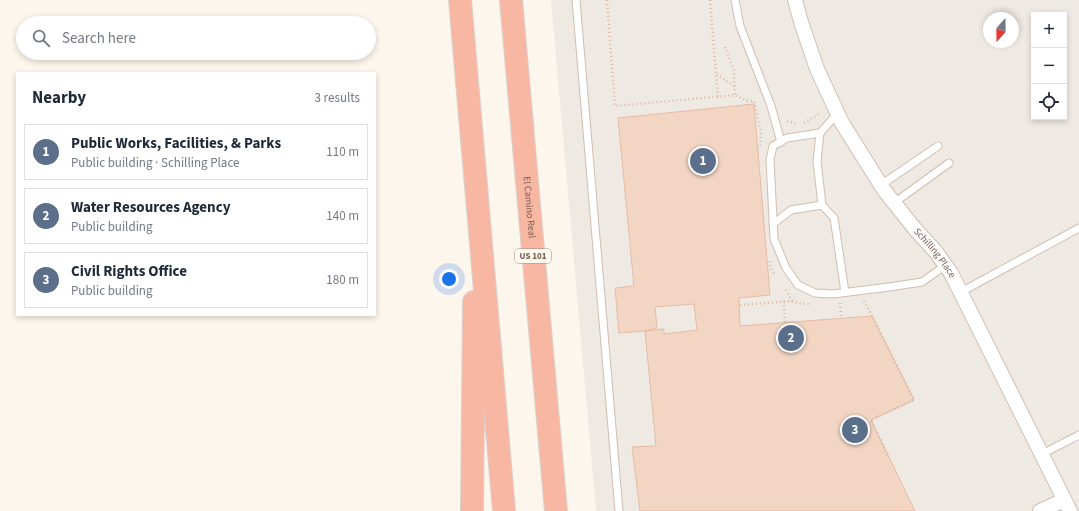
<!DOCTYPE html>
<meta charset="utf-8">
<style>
:root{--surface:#fff;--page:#f2f2f3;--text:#1f2937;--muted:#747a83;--line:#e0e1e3;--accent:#0b8043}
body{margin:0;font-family:"Source Sans 3",sans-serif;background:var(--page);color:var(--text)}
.controls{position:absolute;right:12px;top:12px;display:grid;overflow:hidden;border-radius:0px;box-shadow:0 2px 6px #0003}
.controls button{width:36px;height:36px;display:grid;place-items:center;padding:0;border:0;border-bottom:1px solid var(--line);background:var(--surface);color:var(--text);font:20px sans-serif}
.compass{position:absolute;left:983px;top:12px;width:36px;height:36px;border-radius:50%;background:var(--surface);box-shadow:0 2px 6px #0003;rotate:200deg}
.you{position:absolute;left:449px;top:279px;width:14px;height:14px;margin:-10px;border:3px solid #fff;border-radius:50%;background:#1a73e8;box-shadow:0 0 0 6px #1a73e833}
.badge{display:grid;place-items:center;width:26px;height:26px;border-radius:50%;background:var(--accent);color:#fff;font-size:13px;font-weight:700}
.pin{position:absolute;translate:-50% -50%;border:2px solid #fff;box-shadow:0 1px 4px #0006}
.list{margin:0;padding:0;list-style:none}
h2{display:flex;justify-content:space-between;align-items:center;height:52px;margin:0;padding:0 16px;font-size:17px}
h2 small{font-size:13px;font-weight:400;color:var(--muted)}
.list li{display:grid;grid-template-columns:26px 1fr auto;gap:12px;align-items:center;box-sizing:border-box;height:56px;margin:0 8px 8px;padding:0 8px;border:1px solid var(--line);border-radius:0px}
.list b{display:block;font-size:15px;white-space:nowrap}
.list p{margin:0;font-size:13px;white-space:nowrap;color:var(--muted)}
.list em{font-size:13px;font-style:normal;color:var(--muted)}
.icon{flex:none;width:22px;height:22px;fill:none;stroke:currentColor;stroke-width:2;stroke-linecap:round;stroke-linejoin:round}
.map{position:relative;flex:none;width:1079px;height:511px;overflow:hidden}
.search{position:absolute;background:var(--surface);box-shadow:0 2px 6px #0003;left:16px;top:16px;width:360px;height:44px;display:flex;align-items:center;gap:10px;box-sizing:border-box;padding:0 14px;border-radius:22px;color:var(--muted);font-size:15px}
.panel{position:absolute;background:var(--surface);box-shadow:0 2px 6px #0003;left:16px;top:72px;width:360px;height:244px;border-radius:0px}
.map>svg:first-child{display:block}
.industrial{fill:#efe9e4;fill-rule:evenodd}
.building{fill:#f3d5c3;stroke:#e6bba3;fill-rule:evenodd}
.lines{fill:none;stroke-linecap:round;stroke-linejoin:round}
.lane-casing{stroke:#d1beb0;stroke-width:9}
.street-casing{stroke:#d1beb0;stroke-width:16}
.highway-casing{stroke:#dad1cd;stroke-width:24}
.path{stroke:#d9b8a5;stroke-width:2.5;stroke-dasharray:1 3;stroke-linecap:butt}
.lane{stroke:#fff;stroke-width:7}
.street{stroke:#fff;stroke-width:14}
.highway{stroke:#f7b7a3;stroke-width:22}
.labels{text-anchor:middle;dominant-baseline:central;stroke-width:3;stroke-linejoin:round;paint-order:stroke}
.shield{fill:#fffaf3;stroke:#a28b7f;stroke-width:1}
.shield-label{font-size:9px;font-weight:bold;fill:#7a5c4d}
.street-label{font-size:10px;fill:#7a5c4d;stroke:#fffaf3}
</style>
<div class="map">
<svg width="1079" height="511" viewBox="0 0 1079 511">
<rect width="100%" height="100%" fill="#fdf6ec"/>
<!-- industrial -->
<path class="industrial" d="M 551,0 L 1079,0 L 1079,511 L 596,511 ZM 1034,15 L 1064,15 L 1064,117 L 1034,117 ZM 989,18 L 1013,18 L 1013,42 L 989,42 Z"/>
<!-- building -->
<path class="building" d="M 754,104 L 770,295 L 739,298 L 740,326 L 872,316 L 914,400 L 871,420 L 915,511 L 640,511 L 632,447 L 656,446 L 645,331 L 619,333 L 615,288 L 634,286 L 618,118 ZM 694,304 L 697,330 L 664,334 L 664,329 L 645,331 L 657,328 L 655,307 Z"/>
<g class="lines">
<defs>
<g id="lane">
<polyline points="576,0 619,511"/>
<polyline points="735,0 740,26 771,106 781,142"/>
<polyline points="838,113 820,133 817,161 822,205 834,218 845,292"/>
<polyline points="820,133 787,138 773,146 770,160 774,239 786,268 798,285 815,293 833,294 889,287 922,282 946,265"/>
<polyline points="881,185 938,146"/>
<polyline points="894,203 949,163"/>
<polyline points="773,224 791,210 822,205"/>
<polyline points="961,292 1079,228"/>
<polyline points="1042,454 1079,435"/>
</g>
<g id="street">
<path id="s1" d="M 795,0 L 801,22 L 817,69 L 842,123 L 884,190 L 915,229 L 936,252 L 951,273 L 1070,511"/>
<polyline points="1040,511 1064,500"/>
</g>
<g id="highway">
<polyline points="460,0 504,511"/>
<path id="s2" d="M 511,0 L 556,511"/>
<polyline points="472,511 474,302"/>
</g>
</defs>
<!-- lane casing -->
<use href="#lane" class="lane-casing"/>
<!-- street casing -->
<use href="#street" class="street-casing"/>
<!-- highway casing -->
<use href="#highway" class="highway-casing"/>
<!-- path -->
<g class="path">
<polyline points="607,0 615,106 735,95 747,101 754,101 761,132 760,147"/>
<polyline points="710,0 718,97"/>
<polyline points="725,47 734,71 735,95"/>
<polyline points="717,74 734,86"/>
<polyline points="787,121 797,124"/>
<polyline points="804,123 819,114"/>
<polyline points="770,261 770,267 774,273"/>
<polyline points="784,301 785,323"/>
<polyline points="792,301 803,304 809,304"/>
<polyline points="864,301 872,316 914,400 871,420 888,456"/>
<polyline points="840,303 841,318"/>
<polyline points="740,305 792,301 786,290"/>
</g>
<!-- lane -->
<use href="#lane" class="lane"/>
<!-- street -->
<use href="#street" class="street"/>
<!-- highway -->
<use href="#highway" class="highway"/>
</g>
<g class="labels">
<!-- shield labels -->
<rect class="shield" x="515" y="249" width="36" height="14" rx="3"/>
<g class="shield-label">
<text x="533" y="256">US 101</text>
</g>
<!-- street labels -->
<g class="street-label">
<text stroke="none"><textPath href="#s2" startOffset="208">El Camino Real</textPath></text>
<text stroke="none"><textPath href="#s1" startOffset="292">Schilling Place</textPath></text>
</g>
</g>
</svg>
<div class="controls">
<button>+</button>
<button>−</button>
<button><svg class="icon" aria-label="locate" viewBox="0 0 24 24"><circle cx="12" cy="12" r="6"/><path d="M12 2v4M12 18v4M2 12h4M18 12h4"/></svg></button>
</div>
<svg class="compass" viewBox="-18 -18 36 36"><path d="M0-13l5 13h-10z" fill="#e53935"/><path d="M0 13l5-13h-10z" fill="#747a83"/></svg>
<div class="you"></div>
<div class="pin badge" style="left:703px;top:161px;background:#5c6f8a">1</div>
<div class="pin badge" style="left:791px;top:338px;background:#5c6f8a">2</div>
<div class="pin badge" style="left:855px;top:430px;background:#5c6f8a">3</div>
<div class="search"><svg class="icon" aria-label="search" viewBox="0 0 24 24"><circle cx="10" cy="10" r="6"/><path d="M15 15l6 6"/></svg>Search here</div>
<section class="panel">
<h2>Nearby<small>3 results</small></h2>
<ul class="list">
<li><span class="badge" style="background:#5c6f8a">1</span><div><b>Public Works, Facilities, &amp; Parks</b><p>Public building · Schilling Place</p></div><em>110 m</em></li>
<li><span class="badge" style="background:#5c6f8a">2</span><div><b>Water Resources Agency</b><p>Public building</p></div><em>140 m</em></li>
<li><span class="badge" style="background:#5c6f8a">3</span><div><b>Civil Rights Office</b><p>Public building</p></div><em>180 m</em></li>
</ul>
</section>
</div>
